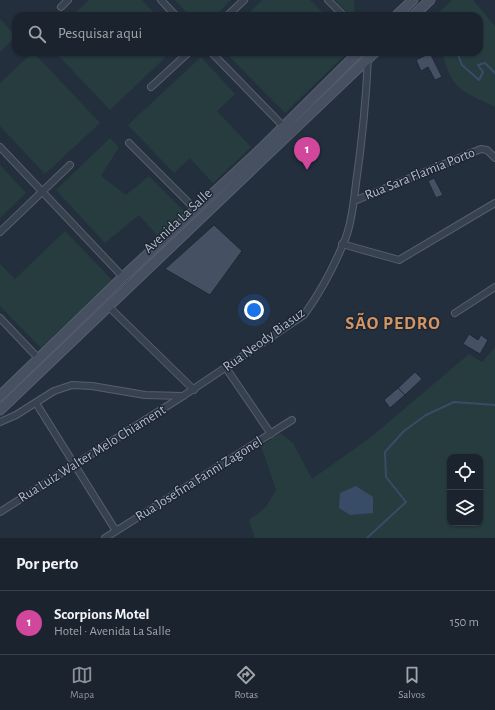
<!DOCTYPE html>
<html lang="pt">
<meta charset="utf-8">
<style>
:root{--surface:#1b232e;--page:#242b36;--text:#f1f3f6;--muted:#a0a4aa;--line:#39404a;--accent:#8c9099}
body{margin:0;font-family:"Alegreya Sans",sans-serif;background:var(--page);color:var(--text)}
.controls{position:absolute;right:12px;bottom:12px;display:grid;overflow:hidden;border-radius:8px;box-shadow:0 1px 3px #0004}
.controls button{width:36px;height:36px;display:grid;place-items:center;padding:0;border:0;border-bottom:1px solid var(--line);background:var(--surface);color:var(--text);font:20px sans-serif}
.you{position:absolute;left:254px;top:310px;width:14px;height:14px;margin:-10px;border:3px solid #fff;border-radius:50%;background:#1a73e8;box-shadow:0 0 0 6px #1a73e833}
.badge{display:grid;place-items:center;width:26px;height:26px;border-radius:50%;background:var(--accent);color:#fff;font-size:13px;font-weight:700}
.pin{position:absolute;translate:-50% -33px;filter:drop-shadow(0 1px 2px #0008)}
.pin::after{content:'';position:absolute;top:21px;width:14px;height:12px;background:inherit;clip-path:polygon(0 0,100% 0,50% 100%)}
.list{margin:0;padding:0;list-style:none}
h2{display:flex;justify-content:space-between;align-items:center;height:52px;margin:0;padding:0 16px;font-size:17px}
h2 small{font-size:13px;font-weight:400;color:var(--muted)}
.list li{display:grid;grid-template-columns:26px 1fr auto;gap:12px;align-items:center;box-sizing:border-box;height:64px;padding:0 16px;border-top:1px solid var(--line)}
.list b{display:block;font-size:15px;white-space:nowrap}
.list p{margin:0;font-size:13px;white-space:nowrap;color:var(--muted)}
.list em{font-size:13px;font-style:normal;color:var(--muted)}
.icon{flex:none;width:22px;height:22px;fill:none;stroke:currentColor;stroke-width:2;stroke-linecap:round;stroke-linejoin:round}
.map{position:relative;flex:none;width:495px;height:538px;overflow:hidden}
.search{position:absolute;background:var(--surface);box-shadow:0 1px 3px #0004;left:12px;right:12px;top:12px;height:44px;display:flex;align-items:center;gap:10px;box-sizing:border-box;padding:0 14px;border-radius:12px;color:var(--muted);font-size:15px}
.sheet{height:116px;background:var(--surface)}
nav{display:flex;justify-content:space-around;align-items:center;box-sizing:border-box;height:56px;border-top:1px solid var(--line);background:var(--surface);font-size:11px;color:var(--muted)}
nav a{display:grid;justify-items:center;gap:2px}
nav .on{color:var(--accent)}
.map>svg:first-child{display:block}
.green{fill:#263c3f;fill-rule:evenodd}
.water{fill:#394c67}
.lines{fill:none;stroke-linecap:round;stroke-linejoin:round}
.stream{stroke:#394c67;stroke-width:2}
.building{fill:#455162;stroke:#1f2835}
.street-casing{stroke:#565f6c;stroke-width:8}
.secondary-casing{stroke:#565f6c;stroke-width:11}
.street{stroke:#38414e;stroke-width:6}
.secondary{stroke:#465061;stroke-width:9}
.labels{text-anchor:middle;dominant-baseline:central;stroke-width:3;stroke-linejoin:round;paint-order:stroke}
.street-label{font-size:14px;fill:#b4bcc9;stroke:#1d2633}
.district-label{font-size:18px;font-weight:bold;letter-spacing:1px;fill:#d59563;stroke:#1d2633}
</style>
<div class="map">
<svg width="495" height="538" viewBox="0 0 495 538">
<rect width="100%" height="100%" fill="#242f3e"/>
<!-- green -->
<g class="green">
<polygon points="89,0 142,0 157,16 72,16"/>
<polygon points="175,0 231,0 215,16 190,16"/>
<polygon points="262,0 310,0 326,16 246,16"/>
<polygon points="335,0 354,0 355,16 351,16"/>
<path d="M 452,0 L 473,0 L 495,26 L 495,107 C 461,90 452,91 442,52 L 479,52 L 479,16 L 435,16 Z"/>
<polygon points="0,19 16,36 0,52"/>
<polygon points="33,52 100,123 45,174 0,126 0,83"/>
<polygon points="55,52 171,52 110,110"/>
<polygon points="225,52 348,52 285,113"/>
<polygon points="201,57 235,94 217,111 251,147 213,183 190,158 174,173 128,125"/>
<polygon points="110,138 119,147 101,176 126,195 149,176 184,211 158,236 139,215 105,243 56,190"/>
<polygon points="0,165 26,193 0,218"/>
<polygon points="65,231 112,280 41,348 0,306 0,264 15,279"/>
<path d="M 495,347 L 495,538 L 255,538 L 249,520 L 266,507 L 276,490 L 261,446 L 280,433 L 293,443 L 312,479 L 371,437 L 469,354 L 482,362 ZM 450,457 L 480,457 L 480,523 L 450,523 Z"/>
</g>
<!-- water -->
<polygon class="water" points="356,486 373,497 373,513 350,515 339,508 340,493"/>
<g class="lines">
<!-- stream -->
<g class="stream">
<polyline points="442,13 444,16"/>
<polyline points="457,52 462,65 479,80 483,72 478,65 485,63 495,73"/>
<polyline points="367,538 406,502 386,477 385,452 404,431 426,415 454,402 495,405"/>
</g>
</g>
<!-- building -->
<g class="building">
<polygon points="430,53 442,77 435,80 428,67 421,71 416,60"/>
<polygon points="434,178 443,195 436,198 428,181"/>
<polygon points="214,225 242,251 210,295 165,269"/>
<polygon points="469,334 478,340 481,335 488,340 480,354 463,344"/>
<polygon points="415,372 422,379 405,395 398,388"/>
<polygon points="398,388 405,395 390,408 384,400"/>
</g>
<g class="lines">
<defs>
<g id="street">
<polyline points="161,0 176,16"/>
<polyline points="328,0 344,16"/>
<polyline points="61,7 68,0"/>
<polyline points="227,16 244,0"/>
<polyline points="211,52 284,127"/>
<polyline points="151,87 189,52"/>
<polyline points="129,143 196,210"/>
<polyline points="0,147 123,277"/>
<polyline points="354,201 481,149 487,150 495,158"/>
<polyline points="0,232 70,165"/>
<polyline points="342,244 399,260 495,203"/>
<polyline points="108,306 194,390"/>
<polyline points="455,313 495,287"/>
<polyline points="0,318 39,359"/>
<polyline points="226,368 271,434"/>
<polyline points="36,403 116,531"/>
<path d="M 0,422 L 16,415 L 54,391 L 72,385 L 92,386 L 145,395 L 183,396 L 304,315 C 322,290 335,265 346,237 C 352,221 354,200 356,183 C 362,142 366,100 368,58"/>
<polyline points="0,512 183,396"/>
<polyline points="105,538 292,420"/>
</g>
<g id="secondary">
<polyline points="396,16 413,0"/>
<polyline points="413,16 430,0"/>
<polyline points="0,396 123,277 263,147 359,52"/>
<polyline points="0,410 375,52"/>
</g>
</defs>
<!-- street casing -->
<use href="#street" class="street-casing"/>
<!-- secondary casing -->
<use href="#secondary" class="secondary-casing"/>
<!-- street -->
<use href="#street" class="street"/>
<!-- secondary -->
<use href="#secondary" class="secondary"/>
</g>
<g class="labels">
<!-- street labels -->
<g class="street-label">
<text transform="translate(420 174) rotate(-22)">Rua Sara Flamia Porto</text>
<text transform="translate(178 221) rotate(-43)">Avenida La Salle</text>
<text transform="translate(264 340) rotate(-36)">Rua Neody Biasuz</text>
<text transform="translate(92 454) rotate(-32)">Rua Luiz Walter Melo Chiament</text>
<text transform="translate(199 479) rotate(-32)">Rua Josefina Fanni Zagonel</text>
</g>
<!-- district labels -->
<g class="district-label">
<text x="393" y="324">SÃO PEDRO</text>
</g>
</g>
</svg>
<div class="controls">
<button><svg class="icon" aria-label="locate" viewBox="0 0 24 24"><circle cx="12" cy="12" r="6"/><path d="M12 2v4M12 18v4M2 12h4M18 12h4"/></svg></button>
<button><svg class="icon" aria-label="layers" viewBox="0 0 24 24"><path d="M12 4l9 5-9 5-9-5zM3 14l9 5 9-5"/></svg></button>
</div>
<div class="you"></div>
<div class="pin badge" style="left:307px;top:170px;background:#d1479c">1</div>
<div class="search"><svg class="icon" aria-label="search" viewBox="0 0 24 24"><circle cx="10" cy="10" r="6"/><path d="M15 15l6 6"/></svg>Pesquisar aqui</div>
</div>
<section class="sheet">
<h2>Por perto<small></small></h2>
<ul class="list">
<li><span class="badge" style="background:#d1479c">1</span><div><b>Scorpions Motel</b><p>Hotel · Avenida La Salle</p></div><em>150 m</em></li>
</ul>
</section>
<nav>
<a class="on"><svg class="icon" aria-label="map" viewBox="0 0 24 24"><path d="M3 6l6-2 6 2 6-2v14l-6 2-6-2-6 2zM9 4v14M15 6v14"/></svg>Mapa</a>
<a><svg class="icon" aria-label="directions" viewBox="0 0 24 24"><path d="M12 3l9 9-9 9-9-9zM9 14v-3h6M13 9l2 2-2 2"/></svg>Rotas</a>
<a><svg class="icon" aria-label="saved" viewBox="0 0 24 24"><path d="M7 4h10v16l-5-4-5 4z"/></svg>Salvos</a>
</nav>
